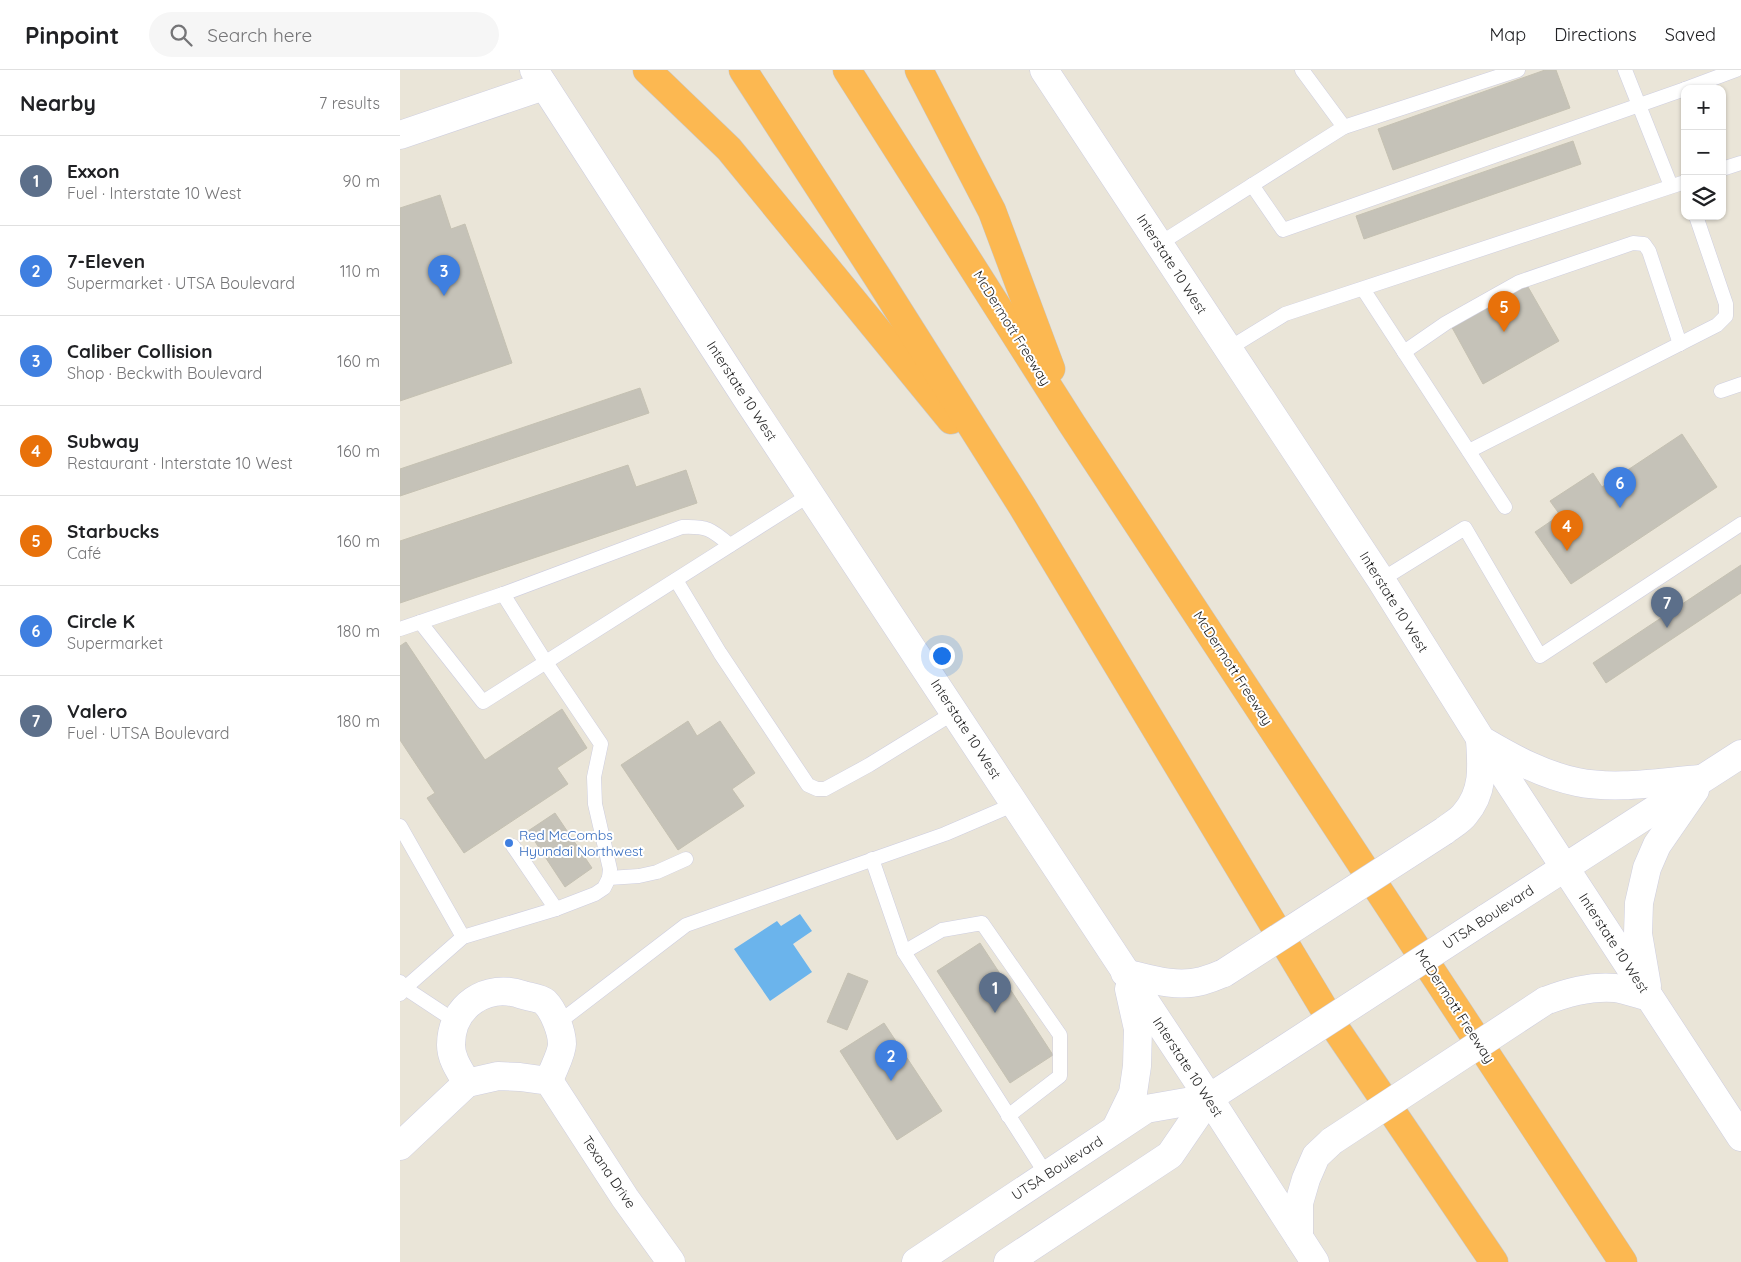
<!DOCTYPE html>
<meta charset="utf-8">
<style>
:root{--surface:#fff;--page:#f6f6f6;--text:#202124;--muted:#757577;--line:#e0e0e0;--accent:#7c3aed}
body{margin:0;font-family:Quicksand,sans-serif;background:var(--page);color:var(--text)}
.controls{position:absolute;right:15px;top:15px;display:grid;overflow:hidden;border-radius:10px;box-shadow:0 1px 4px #0004}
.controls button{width:45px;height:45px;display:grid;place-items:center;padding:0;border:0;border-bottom:1px solid var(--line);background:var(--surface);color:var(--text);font:25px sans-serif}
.you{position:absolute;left:541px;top:585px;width:18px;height:18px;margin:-12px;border:4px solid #fff;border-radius:50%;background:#1a73e8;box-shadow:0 0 0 8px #1a73e833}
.badge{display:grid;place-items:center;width:32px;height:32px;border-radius:50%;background:var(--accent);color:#fff;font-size:16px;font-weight:700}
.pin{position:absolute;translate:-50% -41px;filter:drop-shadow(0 1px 2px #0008)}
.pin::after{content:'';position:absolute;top:26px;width:18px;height:15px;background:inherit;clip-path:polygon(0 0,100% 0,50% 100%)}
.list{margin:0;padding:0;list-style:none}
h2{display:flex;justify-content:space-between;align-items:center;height:65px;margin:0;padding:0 20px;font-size:21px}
h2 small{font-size:16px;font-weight:400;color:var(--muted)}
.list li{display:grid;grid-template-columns:32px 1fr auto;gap:15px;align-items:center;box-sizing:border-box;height:90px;padding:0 20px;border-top:1px solid var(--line)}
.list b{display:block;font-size:19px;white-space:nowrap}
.list p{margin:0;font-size:16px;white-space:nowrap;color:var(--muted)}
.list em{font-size:16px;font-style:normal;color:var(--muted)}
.icon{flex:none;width:28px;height:28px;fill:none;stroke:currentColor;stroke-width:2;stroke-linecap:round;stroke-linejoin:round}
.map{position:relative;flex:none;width:1341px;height:1192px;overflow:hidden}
header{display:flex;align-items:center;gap:30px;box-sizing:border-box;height:70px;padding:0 25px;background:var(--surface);border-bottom:1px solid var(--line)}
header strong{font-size:24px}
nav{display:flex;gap:28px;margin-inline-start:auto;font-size:18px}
.search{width:350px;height:45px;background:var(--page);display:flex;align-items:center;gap:12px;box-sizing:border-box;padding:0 18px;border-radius:28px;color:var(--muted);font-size:19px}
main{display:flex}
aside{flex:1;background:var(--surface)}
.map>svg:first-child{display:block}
.water{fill:#6bb4ec}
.building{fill:#c5c2b8;stroke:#c5c1b2}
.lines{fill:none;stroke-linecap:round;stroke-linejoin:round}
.service-casing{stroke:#cecee0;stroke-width:15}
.minor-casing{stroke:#cecee0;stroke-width:29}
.secondary-casing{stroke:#cecee0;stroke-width:29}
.motorway-casing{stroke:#c7c7c7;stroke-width:29}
.service{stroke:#fff;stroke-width:14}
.minor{stroke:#fff;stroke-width:28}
.secondary{stroke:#fff;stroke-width:28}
.motorway{stroke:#fcb851;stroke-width:28}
.secondary-bridge-casing{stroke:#cecee0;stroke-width:29;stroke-linecap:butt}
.secondary-bridge{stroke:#fff;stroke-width:28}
.shop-dot{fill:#3f7fe0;stroke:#fff;stroke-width:2}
.labels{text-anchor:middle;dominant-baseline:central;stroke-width:4;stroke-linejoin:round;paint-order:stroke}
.street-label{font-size:14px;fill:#272727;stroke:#fff}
.shop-label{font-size:14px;fill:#366cbe;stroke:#fff;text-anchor:start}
</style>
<header>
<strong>Pinpoint</strong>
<div class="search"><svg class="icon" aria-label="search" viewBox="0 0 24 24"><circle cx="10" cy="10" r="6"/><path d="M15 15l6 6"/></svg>Search here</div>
<nav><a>Map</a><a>Directions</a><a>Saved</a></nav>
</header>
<main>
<aside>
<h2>Nearby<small>7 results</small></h2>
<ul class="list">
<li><span class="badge" style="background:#5c6f8a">1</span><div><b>Exxon</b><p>Fuel · Interstate 10 West</p></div><em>90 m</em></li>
<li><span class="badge" style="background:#3f7fe0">2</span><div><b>7-Eleven</b><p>Supermarket · UTSA Boulevard</p></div><em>110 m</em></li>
<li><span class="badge" style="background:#3f7fe0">3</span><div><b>Caliber Collision</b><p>Shop · Beckwith Boulevard</p></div><em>160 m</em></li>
<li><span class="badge" style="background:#e8710a">4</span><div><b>Subway</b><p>Restaurant · Interstate 10 West</p></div><em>160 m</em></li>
<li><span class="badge" style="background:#e8710a">5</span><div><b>Starbucks</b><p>Café</p></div><em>160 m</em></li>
<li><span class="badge" style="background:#3f7fe0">6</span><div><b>Circle K</b><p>Supermarket</p></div><em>180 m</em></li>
<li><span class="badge" style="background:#5c6f8a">7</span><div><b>Valero</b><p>Fuel · UTSA Boulevard</p></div><em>180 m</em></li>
</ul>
</aside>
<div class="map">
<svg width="1341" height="1192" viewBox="0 0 1341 1192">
<rect width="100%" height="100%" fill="#eae5d8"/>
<!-- water -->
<polygon class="water" points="400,844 412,861 393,874 412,902 370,931 334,879 377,851 381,856"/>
<!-- building -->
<g class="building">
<polygon points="1145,0 1156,0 1170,38 993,100 978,59"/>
<polygon points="1173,71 1181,94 964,169 956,146"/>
<polygon points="40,125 51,159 65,154 112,293 0,331 0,138"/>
<polygon points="1124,210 1159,271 1083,314 1049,252"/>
<polygon points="240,318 249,343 0,426 0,399"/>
<polygon points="1282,364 1317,417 1171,514 1135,462 1160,445 1150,431 1193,403 1202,417"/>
<polygon points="228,395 236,417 286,400 297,433 0,533 0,471"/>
<polygon points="1341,495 1341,523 1206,613 1193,593"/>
<polygon points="6,572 85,690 162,639 187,678 157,698 168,714 64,783 27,728 35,723 0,670 0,576"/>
<polygon points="288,651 297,666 320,651 355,703 332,719 344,736 278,780 221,695"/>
<polygon points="155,743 192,798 165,817 128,761"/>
<polygon points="580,873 653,985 610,1013 537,901"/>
<polygon points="448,903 468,911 447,960 427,952"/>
<polygon points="484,953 542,1041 497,1070 440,981"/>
</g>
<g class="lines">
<defs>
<g id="service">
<polyline points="1225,0 1271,116"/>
<polyline points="1285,19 1336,0"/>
<polyline points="944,57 1118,0"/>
<polyline points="1322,99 1341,93"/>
<polyline points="852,115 883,160 1285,19"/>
<polyline points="759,174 944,57 902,0"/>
<polyline points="963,219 1105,437"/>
<polyline points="828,279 885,244 1285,112"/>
<polyline points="1004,282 1046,253 1119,212 1233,173 1244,174 1249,181 1280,274"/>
<polyline points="1321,321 1341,314"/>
<polyline points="1069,381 1317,255 1326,246 1326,234 1296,146"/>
<polyline points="276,510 320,583 408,715 417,719 425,719 469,695 555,642"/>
<polyline points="981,510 1065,458 1140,586 1341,454"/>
<path d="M 103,524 L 282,457 C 307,456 311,459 330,475"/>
<polyline points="20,552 83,632 411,424"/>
<polyline points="0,559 103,524 145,591 201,674 194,707 195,734 210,799 209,808"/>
<polyline points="0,756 63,867"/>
<polyline points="113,776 156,839"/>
<polyline points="472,789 504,882 646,1104"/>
<polyline points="504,882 542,860 582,853 660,965 660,1006 608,1046"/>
<polyline points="0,912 5,918 55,951"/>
<polyline points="0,924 5,918 63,867 156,839 195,824 204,818 209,808 239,806 257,802 286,789"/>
<polyline points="158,953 286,855 545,764 615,734"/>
</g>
<g id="minor">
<polyline points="0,65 144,16"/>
<polyline points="67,1013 98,1006 120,1007 149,1011 225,1128 271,1192"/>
<path d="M 0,1076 L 67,1013 C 60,1001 51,989 51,975 C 51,936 87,912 123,925 C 129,927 140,928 145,932 C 154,941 162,962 162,974 C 162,984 152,1001 149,1011"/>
</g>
<g id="secondary">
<polyline points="134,0 347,329 809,1028 915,1192"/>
<polyline points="644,0 981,510 1080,668 1341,1067"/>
<path d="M 1085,672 C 1114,689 1143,705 1177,712 C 1216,720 1260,712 1300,709"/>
<path d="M 1044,761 C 1050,756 1060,751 1065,744 C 1084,722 1082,697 1080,670"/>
<polyline points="1085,849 1341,684"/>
<path d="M 725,903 C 750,909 776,918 802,911 C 809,909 817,906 824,903"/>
<polyline points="1247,916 1238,864 1239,833 1247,798 1257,775 1295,720"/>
<path d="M 1145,931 C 1168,922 1190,916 1215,918 C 1226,920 1238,924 1249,927"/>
<polyline points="716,1058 733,1023 737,996 738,959 729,919"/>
<polyline points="899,1167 899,1133 906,1109 916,1086 932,1071"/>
<polyline points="516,1192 746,1039 809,1028 874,986"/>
<polyline points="608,1192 770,1085 809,1028"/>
</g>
<g id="motorway">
<polyline points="247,0 329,79 551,350"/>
<polyline points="343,0 478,208 622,436 938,962 1094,1192"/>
<polyline points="447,0 672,354 1223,1192"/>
<polyline points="519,0 592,141 651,299"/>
</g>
</defs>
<!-- service casing -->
<use href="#service" class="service-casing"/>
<!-- minor casing -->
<use href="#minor" class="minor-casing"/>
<!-- secondary casing -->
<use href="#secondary" class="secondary-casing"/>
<!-- motorway casing -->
<use href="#motorway" class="motorway-casing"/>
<!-- service -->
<use href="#service" class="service"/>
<!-- minor -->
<use href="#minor" class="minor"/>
<!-- secondary -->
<use href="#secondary" class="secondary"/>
<!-- motorway -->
<use href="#motorway" class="motorway"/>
<defs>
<g id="secondary-bridge">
<polyline points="824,903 1044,761"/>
<polyline points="874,986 1085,849"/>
<polyline points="932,1071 1145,931"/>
</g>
</defs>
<!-- secondary-bridge casing -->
<use href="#secondary-bridge" class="secondary-bridge-casing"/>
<!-- secondary-bridge -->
<use href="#secondary-bridge" class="secondary-bridge"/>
</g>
<!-- markers -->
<circle class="shop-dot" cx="109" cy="773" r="5"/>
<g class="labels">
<!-- street labels -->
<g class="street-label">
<text transform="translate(772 194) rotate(57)">Interstate 10 West</text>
<text transform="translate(612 258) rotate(58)">McDermott Freeway</text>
<text transform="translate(342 321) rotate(57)">Interstate 10 West</text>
<text transform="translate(994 532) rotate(58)">Interstate 10 West</text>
<text transform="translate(833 598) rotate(57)">McDermott Freeway</text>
<text transform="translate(566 659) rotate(57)">Interstate 10 West</text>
<text transform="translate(1088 847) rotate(-33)">UTSA Boulevard</text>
<text transform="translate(1214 873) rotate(57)">Interstate 10 West</text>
<text transform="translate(1055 936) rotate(57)">McDermott Freeway</text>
<text transform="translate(788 997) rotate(57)">Interstate 10 West</text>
<text transform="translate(657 1098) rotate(-33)">UTSA Boulevard</text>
<text transform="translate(209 1102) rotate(56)">Texana Drive</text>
</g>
<!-- shop labels -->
<g class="shop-label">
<text x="119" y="765">Red McCombs<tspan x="119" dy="16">Hyundai Northwest</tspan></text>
</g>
</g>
</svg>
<div class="controls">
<button>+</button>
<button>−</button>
<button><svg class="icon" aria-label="layers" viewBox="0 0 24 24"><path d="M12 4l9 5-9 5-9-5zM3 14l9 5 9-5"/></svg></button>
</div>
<div class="you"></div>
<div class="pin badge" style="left:595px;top:943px;background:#5c6f8a">1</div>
<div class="pin badge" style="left:491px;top:1011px;background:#3f7fe0">2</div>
<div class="pin badge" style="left:44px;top:226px;background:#3f7fe0">3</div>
<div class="pin badge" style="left:1167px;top:481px;background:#e8710a">4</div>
<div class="pin badge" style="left:1104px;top:262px;background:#e8710a">5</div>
<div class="pin badge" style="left:1220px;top:438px;background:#3f7fe0">6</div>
<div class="pin badge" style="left:1267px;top:558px;background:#5c6f8a">7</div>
</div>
</main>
